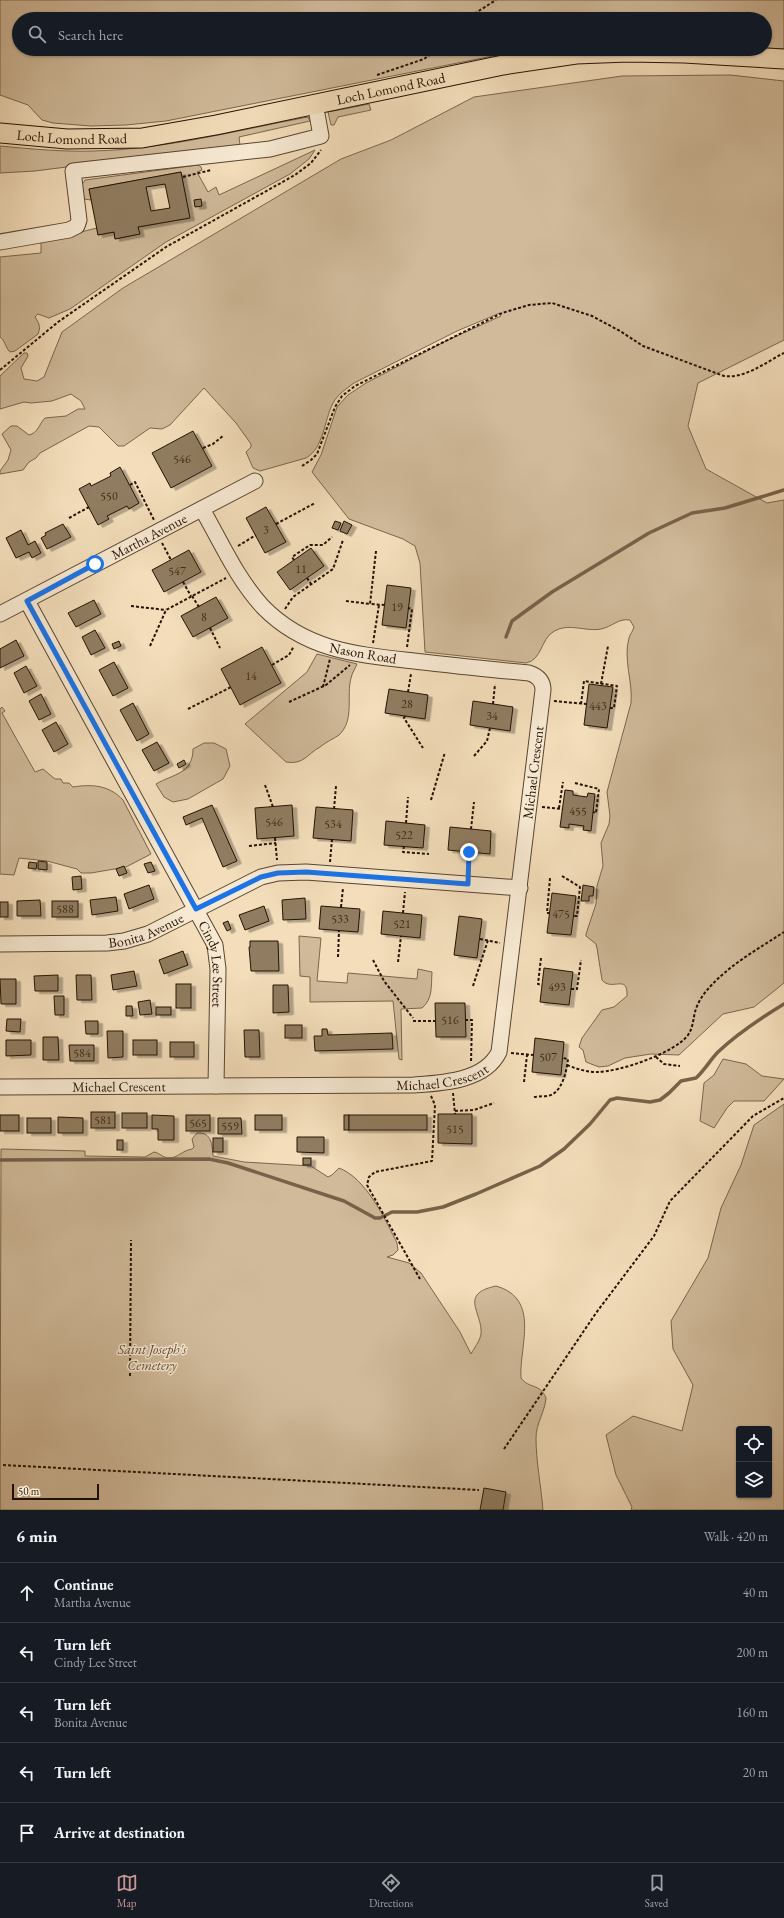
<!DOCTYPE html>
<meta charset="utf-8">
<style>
:root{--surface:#171b24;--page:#242831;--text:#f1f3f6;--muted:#9ea1a6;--line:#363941;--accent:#c59692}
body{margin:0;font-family:"EB Garamond",serif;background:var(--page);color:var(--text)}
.controls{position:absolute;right:12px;bottom:12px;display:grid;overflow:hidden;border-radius:4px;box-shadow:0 1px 3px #0004}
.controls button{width:36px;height:36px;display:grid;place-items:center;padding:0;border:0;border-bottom:1px solid var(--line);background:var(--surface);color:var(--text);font:20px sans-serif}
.scale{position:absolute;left:12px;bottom:10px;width:87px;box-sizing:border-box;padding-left:4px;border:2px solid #241200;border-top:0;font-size:11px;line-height:14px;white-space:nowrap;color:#241200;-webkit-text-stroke:3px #f7e9d2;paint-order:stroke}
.stop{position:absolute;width:12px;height:12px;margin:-9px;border:3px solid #1a73e8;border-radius:50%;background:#fff}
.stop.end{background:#1a73e8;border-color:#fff;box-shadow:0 1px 4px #0008}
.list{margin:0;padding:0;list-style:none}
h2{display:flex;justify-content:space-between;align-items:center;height:52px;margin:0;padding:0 16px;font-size:17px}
h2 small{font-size:13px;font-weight:400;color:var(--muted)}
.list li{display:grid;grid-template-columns:26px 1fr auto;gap:12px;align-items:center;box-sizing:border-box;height:60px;padding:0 16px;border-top:1px solid var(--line)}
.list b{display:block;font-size:15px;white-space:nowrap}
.list p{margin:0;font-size:13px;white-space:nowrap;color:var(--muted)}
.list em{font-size:13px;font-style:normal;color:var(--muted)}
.icon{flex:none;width:22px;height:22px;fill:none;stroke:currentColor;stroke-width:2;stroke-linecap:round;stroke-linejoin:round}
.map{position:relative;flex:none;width:784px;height:1510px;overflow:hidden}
.search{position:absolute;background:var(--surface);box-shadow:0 1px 3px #0004;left:12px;right:12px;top:12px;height:44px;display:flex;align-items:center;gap:10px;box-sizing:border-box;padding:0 14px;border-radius:22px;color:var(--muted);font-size:15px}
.sheet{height:352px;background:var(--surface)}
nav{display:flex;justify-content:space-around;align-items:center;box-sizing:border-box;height:56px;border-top:1px solid var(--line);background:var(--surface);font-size:11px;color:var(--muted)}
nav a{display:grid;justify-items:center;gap:2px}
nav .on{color:var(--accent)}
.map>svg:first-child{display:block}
.green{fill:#d0ba9a;stroke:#7a664d;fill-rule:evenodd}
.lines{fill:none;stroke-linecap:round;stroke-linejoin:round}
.stream{stroke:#76624a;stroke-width:3.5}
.building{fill:#907c61;stroke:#241200;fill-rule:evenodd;filter:url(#shadow)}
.minor-casing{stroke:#58452e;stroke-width:17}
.major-casing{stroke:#241200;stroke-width:21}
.path{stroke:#241200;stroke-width:2;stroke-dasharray:3 2;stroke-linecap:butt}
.minor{stroke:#f7e9d2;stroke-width:15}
.major{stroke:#f3ddba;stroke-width:19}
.route{stroke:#1a73e8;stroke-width:5}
.labels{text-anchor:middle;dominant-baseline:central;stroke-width:3;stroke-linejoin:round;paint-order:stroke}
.number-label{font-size:12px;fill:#3f2c18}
.street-label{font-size:14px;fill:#241200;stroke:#f7e9d2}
.park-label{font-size:14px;font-style:italic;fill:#604d36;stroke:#f7e9d2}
</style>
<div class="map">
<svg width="784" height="1510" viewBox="0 0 784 1510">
<defs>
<filter id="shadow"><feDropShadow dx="4.5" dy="2.5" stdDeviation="0" flood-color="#0004"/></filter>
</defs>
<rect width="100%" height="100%" fill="#f3ddba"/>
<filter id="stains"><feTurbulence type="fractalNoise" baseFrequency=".005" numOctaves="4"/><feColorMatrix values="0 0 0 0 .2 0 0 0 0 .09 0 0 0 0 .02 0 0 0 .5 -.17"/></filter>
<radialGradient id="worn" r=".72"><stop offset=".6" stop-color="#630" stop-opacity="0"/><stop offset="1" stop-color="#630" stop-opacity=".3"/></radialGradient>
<!-- green -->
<g class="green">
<polygon points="0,0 784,0 784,49 765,48 765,19 19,19 19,49 528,49 166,121 126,125 91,126 53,123 42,120 28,105 0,95"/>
<path d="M 730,75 L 784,81 L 784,340 L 698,383 L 688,426 L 706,469 L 767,503 L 784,500 L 784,983 L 754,1007 L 723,1014 L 679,1055 L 651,1054 L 625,1058 L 608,1066 L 599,1067 L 586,1062 L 583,1050 L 579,1047 L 582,1038 L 602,1010 L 614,1007 L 627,996 C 628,973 612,992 602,980 L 597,948 L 596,944 L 586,936 L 586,934 L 596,904 L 597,886 L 603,866 L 601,843 L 609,824 L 610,816 L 607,792 L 631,703 C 633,682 623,659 629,638 C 630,634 633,631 634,627 L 630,620 C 618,618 612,627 601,629 C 585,632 568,622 553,632 C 541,639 542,660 526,663 L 425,652 L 420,563 L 415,546 L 403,539 L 349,519 L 312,472 L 321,455 L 337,407 L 348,395 L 366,383 L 448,340 L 501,316 L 500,313 L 457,331 L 354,383 C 346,389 338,394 333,403 C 324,420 324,448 306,458 L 260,471 L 253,468 L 246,452 L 251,447 L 251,444 L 236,423 L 204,388 L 170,425 L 162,429 L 150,428 L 124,446 L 118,446 L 99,427 L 89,426 L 40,453 L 36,458 L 29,462 L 23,470 L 0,474 L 0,471 L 8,460 L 11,450 L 2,434 L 11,426 L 17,426 L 29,435 C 38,433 39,424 45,418 L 66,416 L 78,409 L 85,409 L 81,401 L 71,394 L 52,401 L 31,403 L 24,402 L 0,409 L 0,376 L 24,353 L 27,353 L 28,356 L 21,368 L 24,379 L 37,381 L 44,377 L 62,332 L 123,288 L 341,159 L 391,140 L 474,97 L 622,76 Z"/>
<polygon points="369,104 371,110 338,117 334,125 331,125 328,112"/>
<path d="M 308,117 L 310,121 L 239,137 L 240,145 L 35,171 L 0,173 L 0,146 C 32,149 63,152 94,151 C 167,149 238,130 308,117 Z"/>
<path d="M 315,150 L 309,159 L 290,174 L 166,242 L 70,309 L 49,318 L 38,314 L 35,317 C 39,323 41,327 38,334 L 15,351 L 10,352 C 5,347 5,340 0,337 L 0,257 L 41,253 L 41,242 L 97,228 L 98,235 L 114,232 L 115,239 L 139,234 L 138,227 L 189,218 L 181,172 L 89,189 L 91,200 L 84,199 L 81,186 L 85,180 L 198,165 L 201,167 L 202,170 L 197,172 L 208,192 L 216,187 L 219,195 Z"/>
<path d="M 317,654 L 357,664 C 355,669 352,673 351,678 C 346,696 355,720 339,735 C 333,739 326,742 320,747 C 307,754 304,765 286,762 L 245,724 L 307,672 Z"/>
<path d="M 2,707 L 5,711 L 2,713 L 35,772 L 43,769 L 55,779 L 61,779 L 63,783 L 69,783 L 73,787 C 92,784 109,785 123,800 L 151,854 L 126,867 L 91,873 L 81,873 L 77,869 L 47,861 L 19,858 L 14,875 L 0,874 L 0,709 Z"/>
<path d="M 204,743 L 214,743 L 226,749 L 230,766 L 223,779 L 188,799 L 173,802 L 164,797 L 156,784 C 173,774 193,774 193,749 Z"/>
<path d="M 299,936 L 321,938 L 317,981 L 347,983 L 348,973 L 417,979 L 418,969 L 432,972 C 431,986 433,999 422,1008 L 401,1009 L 402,1060 L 399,1059 L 393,1001 L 310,1002 L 310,977 L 300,976 Z"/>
<polygon points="723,1059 746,1064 762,1076 784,1079 764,1101 734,1101 727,1108 714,1128 700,1121 704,1083 714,1075"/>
<path d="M 784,1104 L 784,1510 L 631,1510 L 632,1507 L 616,1475 L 606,1435 L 633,1416 L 682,1431 L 693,1385 L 673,1349 L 671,1321 L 708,1258 L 721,1208 L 741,1165 L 754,1125 ZM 739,1429 L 769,1429 L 769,1495 L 739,1495 Z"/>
<path d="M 197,1133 C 212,1132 212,1145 213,1156 L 244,1162 L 311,1166 L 328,1177 L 332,1175 L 339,1168 C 366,1178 385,1219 397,1243 L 398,1250 L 393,1255 L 387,1257 L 409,1263 L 421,1273 L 460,1332 L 471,1354 C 474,1348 480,1341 481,1334 C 483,1313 458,1294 496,1286 C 541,1299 519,1346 521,1378 C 529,1389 540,1383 546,1398 C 545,1412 536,1423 536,1438 C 536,1461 541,1486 543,1510 L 0,1510 L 1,1149 L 85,1151 L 85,1156 L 145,1157 L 154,1152 C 160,1153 163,1158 169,1158 C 178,1158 181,1151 192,1149 L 194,1147 L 192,1139 Z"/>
</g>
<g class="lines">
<!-- stream -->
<g class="stream">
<polyline points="506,637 512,621 552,592 649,533 692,513 725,508 784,490"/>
<path d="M 0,1160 L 209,1159 L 228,1163 L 344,1201 L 375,1218 L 380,1218 L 392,1212 L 417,1212 L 443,1207 L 476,1194 L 540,1166 L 564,1149 L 590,1124 L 610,1100 L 617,1098 L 650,1102 L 660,1100 L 669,1093 L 681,1081 L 696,1078 C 705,1070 710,1060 718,1052 C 738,1033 761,1018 784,1004"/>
</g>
</g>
<!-- building -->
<g class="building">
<path d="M 181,172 L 190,218 L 138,227 L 140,234 L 115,239 L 114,232 L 98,235 L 89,189 ZM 165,184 L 170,208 L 151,211 L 146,187 Z"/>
<polygon points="201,199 202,206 195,207 194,200"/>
<polygon points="193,431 212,466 171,488 152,453"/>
<polygon points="120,467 139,503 129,509 127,506 107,516 109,519 98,525 79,489 90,483 91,486 111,476 110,473"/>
<polygon points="266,507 286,542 265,553 246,518"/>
<polygon points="335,521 341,523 338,530 332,528"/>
<polygon points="344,521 352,525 347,534 340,531"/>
<polygon points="63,524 71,537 47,549 41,538 46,535 45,533"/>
<polygon points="21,530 28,545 35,541 41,553 32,558 29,552 16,558 6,538"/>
<polygon points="311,548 324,566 290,590 277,572"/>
<polygon points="189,550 201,572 164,592 152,570"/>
<polygon points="387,585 411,588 406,628 382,625"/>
<polygon points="216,597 228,618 193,637 181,616"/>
<polygon points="94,600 101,614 76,627 68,613"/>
<polygon points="95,630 105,648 91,655 82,637"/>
<polygon points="16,640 24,656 0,668 0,649"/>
<polygon points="119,641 121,646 114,649 112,644"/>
<polygon points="262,647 281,683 240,705 221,669"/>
<polygon points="114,662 128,688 113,696 99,670"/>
<polygon points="26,666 37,686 24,693 14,673"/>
<polygon points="589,684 613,687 607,728 584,725"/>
<polygon points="389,689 428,695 425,719 385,713"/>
<polygon points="41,694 51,714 39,720 29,701"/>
<polygon points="473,701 513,707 510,731 470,725"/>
<polygon points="133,703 149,734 137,741 120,710"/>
<polygon points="56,722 68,744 54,752 42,730"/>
<polygon points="157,742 169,763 154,771 142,750"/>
<polygon points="184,760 186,764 179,768 177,764"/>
<polygon points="565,790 573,791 573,795 587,797 588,793 595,794 591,831 583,830 584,826 569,824 569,828 560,827"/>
<polygon points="212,805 237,861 223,867 202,818 186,825 183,817"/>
<polygon points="292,805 294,836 257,839 255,808"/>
<polygon points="316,807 353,810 351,841 313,838"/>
<polygon points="386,821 425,825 423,848 384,845"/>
<polygon points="450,827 491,831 490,854 448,850"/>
<polygon points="38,861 47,862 47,870 38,869"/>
<polygon points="29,862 37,863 36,869 28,868"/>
<polygon points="151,862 155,871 148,873 144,864"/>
<polygon points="124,866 127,873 119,876 116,869"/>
<polygon points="81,876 82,889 73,890 72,877"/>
<polygon points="149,885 154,899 129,909 124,894"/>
<polygon points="583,885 594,887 593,896 589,896 589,901 581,901"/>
<polygon points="552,893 576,896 571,935 547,933"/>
<polygon points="116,897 118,911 92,915 90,900"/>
<polygon points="305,898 306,919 283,920 282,900"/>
<polygon points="40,900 41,916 17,916 17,901"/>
<rect x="52" y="901" width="26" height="16"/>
<rect x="0" y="902" width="8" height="15"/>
<polygon points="264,906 269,921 245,930 239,915"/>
<polygon points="321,906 360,909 358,932 319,929"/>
<polygon points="383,911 422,915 420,938 381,934"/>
<polygon points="459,916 482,919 477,958 454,955"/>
<polygon points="228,921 231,929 227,931 223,923"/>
<polygon points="250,941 278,941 279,971 251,971 249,947 250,947"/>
<polygon points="183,951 188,965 164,974 159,960"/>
<polygon points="544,968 573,972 569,1005 540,1002"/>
<polygon points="134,971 137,986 113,990 111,975"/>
<polygon points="58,975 58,991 35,991 34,976"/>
<polygon points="76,975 91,975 92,1000 77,1000"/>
<polygon points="0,979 16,979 16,1004 1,1004"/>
<rect x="176" y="984" width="15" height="24"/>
<polygon points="273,985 288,985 289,1012 273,1013"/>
<polygon points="54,996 64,996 64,1015 55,1015"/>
<polygon points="150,1000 152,1014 140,1015 138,1002"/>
<polygon points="435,1003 465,1003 466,1037 436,1037"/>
<polygon points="126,1006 132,1006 133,1016 126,1016"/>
<rect x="156" y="1007" width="15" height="8"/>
<polygon points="7,1019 21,1019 20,1032 6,1031"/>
<polygon points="85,1021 98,1021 98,1034 86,1034"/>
<rect x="285" y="1025" width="17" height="13"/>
<polygon points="322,1029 327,1029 328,1035 392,1033 393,1049 315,1051 314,1036 322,1036"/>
<polygon points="244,1030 259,1030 260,1057 245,1057"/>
<polygon points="107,1031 123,1031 123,1057 108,1058"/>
<polygon points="43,1037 58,1037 59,1060 43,1060"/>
<polygon points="535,1038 564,1042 561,1075 532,1072"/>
<polygon points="6,1040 31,1040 31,1055 6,1056"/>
<rect x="133" y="1040" width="24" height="15"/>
<rect x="170" y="1042" width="24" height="15"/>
<polygon points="69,1045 94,1045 94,1061 70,1061"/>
<rect x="91" y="1112" width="24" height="16"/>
<rect x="122" y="1113" width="25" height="15"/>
<polygon points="438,1114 472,1114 472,1144 438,1143"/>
<rect x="0" y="1115" width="19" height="16"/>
<polygon points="152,1115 174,1116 174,1140 158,1140 158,1129 152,1129"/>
<rect x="186" y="1115" width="24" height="16"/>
<rect x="255" y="1115" width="27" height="15"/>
<rect x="344" y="1115" width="5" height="15"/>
<rect x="349" y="1115" width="78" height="15"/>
<polygon points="58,1117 83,1118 83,1133 58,1133"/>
<rect x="27" y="1118" width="24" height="15"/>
<polygon points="218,1118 241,1118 242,1134 218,1134"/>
<polygon points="297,1137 324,1137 324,1153 297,1152"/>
<rect x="213" y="1138" width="10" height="14"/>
<rect x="117" y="1140" width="6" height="10"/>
<rect x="303" y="1158" width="8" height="7"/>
<polygon points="484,1488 506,1492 503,1510 480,1510"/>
</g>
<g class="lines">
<defs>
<g id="minor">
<polyline points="0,242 69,230 77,226 79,220 73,171 270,149 321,136 315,103"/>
<path id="s1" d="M 27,601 L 215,945 L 218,969 L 216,1086"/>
<path id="s2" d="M 0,614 L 255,481"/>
<path id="s3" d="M 0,944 L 107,943 L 124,941 L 148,934 L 261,877 L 278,873 L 306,872 L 520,888"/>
<path id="s4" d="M 0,1087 L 414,1085 C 443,1083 485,1081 499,1052 L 543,690 C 543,681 538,676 529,673 C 494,670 458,666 423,662 C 363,655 308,653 263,607 C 237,579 221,542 202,509"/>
</g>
<g id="major">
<path id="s5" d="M 0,133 L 67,139 L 142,138 L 216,125 L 503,65 L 576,54 L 628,52 L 684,53 L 784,59"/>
</g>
</defs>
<!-- minor casing -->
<use href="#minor" class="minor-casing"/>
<!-- major casing -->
<use href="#major" class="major-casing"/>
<!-- path -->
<g class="path">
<polyline points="466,19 496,0"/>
<polyline points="377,75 424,59 438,49"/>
<polyline points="183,177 211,170"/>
<polyline points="0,370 58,322 166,247 295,175 311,163 321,150"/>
<polyline points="203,448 213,444 224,435"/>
<path d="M 302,466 L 311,460 L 317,454 L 335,407 L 342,396 L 355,386 L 502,313 L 529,305 L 552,303 L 592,316 L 620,331 L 643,346 L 724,376 C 745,379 766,362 784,353"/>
<polyline points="130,485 135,482 154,520"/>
<polyline points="69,518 89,507"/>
<polyline points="276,524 315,503"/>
<polyline points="162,543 171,560"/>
<polyline points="238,546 256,535"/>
<polyline points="376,551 370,604 385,605"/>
<polyline points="294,560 292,557 310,545 323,545 332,537"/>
<polyline points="307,578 311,584"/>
<polyline points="183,582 191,596"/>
<polyline points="192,596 199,607"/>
<polyline points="346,601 370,604"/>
<polyline points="131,606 166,610"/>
<polyline points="285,609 293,597 333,569 343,540"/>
<polyline points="210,628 220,648"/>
<polyline points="373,643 379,605"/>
<polyline points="150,646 166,610 226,578"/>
<polyline points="407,647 412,609 408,608"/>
<polyline points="272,665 289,655 294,646"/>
<polyline points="601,684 608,646"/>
<polyline points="323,687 330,659"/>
<polyline points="408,692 411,674"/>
<polyline points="554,701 586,704"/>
<polyline points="289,702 326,685 350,665"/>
<polyline points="493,704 495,684"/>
<polyline points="581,704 584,681 617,686 614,708 610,708"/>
<polyline points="188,709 231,687"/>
<polyline points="405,716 404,718 423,748"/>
<polyline points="474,756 487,741 490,728"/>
<polyline points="575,783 599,789 596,813 593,812"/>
<polyline points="265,785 273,807"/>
<polyline points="431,800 445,752"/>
<polyline points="542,807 563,809"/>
<polyline points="559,808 563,782"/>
<polyline points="334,809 336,786"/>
<polyline points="406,823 408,797"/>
<polyline points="471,829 474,802"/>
<polyline points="275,838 277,860"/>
<polyline points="249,846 276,843"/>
<polyline points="404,846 403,852 429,854"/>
<polyline points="330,862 332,839"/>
<polyline points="468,871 469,852"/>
<polyline points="562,876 580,887 577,916 573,916"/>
<polyline points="341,907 343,888"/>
<polyline points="403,913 405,892"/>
<polyline points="550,913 547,913 550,878"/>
<polyline points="480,939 500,943"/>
<polyline points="338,957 339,931"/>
<polyline points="541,958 538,984 542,985"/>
<polyline points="373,960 384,981 413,1018"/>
<polyline points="398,962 401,936"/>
<polyline points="473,986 488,940"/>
<polyline points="571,989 577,989 581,960"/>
<polyline points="465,1020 472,1020 471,1062"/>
<polyline points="413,1021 436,1021"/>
<polyline points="511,1053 533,1055"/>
<polyline points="656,1057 664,1064 680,1066"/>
<path d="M 567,1065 C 577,1069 586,1072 597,1072 C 619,1072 675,1053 688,1035 C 693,1028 693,1020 695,1012 C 697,1004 703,994 709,988 C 729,965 758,949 784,932"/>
<polyline points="524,1082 527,1055"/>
<polyline points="453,1093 455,1114"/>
<path d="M 534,1097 C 539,1096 549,1097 553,1094 C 563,1088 567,1069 568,1059 L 563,1058"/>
<polyline points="455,1111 474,1110 494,1103"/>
<polyline points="420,1279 367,1185 369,1177 375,1172 432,1161 435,1105 431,1096"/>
<polyline points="130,1376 131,1240"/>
<polyline points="504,1449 596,1313 654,1236 670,1201 753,1116 784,1098"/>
<polyline points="3,1465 479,1490"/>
</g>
<!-- minor -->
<use href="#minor" class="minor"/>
<!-- major -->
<use href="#major" class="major"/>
</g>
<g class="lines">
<!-- route -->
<polyline class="route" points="95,564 27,601 196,909 261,877 278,873 306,872 468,884 469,852"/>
</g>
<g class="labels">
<!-- number labels -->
<g class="number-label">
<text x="182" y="459">546</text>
<text x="109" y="496">550</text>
<text x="266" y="530">3</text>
<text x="301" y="569">11</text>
<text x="177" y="571">547</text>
<text x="397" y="607">19</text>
<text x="204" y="617">8</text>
<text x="251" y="676">14</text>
<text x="407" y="704">28</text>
<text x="598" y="706">443</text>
<text x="492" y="716">34</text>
<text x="578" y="811">455</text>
<text x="274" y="822">546</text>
<text x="333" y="824">534</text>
<text x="404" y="835">522</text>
<text x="65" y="909">588</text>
<text x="561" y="914">475</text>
<text x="340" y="919">533</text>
<text x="402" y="924">521</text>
<text x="557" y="987">493</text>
<text x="450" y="1020">516</text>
<text x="82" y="1053">584</text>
<text x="548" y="1057">507</text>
<text x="103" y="1120">581</text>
<text x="198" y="1123">565</text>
<text x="230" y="1126">559</text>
<text x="455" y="1129">515</text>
</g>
<!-- street labels -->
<g class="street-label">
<text stroke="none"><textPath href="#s5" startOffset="396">Loch Lomond Road</textPath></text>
<text stroke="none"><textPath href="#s5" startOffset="72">Loch Lomond Road</textPath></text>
<text stroke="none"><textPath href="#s2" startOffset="168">Martha Avenue</textPath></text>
<text transform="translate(363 653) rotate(10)">Nason Road</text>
<text stroke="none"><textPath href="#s4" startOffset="791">Michael Crescent</textPath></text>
<text stroke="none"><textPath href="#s3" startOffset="148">Bonita Avenue</textPath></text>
<text stroke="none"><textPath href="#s1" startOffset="410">Cindy Lee Street</textPath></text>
<text stroke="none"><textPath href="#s4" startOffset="443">Michael Crescent</textPath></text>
<text stroke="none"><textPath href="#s4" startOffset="119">Michael Crescent</textPath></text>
</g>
<!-- park labels -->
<g class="park-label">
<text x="152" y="1349">Saint Joseph's<tspan x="152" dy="16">Cemetery</tspan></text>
</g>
</g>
<rect width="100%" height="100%" filter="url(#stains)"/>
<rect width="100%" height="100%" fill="url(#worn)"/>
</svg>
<div class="controls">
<button><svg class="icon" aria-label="locate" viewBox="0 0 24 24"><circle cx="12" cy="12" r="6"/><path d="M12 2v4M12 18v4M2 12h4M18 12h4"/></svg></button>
<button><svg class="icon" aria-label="layers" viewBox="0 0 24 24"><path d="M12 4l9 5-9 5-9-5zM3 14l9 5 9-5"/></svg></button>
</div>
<div class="scale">50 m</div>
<div class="stop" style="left:95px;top:564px"></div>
<div class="stop end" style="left:469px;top:852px"></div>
<div class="search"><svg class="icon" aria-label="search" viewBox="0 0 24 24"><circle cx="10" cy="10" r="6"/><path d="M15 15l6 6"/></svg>Search here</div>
</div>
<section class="sheet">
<h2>6 min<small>Walk · 420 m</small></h2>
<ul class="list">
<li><svg class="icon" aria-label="ahead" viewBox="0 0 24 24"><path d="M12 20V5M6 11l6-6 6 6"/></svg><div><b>Continue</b><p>Martha Avenue</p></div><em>40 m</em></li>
<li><svg class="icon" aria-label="left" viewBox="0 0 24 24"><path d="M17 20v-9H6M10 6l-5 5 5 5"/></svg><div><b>Turn left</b><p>Cindy Lee Street</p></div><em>200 m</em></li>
<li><svg class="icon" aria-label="left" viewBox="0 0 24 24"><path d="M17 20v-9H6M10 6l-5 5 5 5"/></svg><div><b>Turn left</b><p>Bonita Avenue</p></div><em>160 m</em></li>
<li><svg class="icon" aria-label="left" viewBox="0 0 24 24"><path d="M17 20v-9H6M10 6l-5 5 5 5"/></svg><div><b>Turn left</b></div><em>20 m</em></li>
<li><svg class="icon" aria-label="arrive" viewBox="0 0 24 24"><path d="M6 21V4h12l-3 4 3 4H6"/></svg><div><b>Arrive at destination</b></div></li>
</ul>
</section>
<nav>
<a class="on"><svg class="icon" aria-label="map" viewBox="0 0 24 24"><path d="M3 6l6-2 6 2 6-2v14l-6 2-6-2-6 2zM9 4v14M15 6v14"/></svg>Map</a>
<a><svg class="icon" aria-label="directions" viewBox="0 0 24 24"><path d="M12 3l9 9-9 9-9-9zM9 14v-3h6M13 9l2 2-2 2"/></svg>Directions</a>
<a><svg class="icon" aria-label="saved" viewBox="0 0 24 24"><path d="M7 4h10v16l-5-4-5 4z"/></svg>Saved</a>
</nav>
